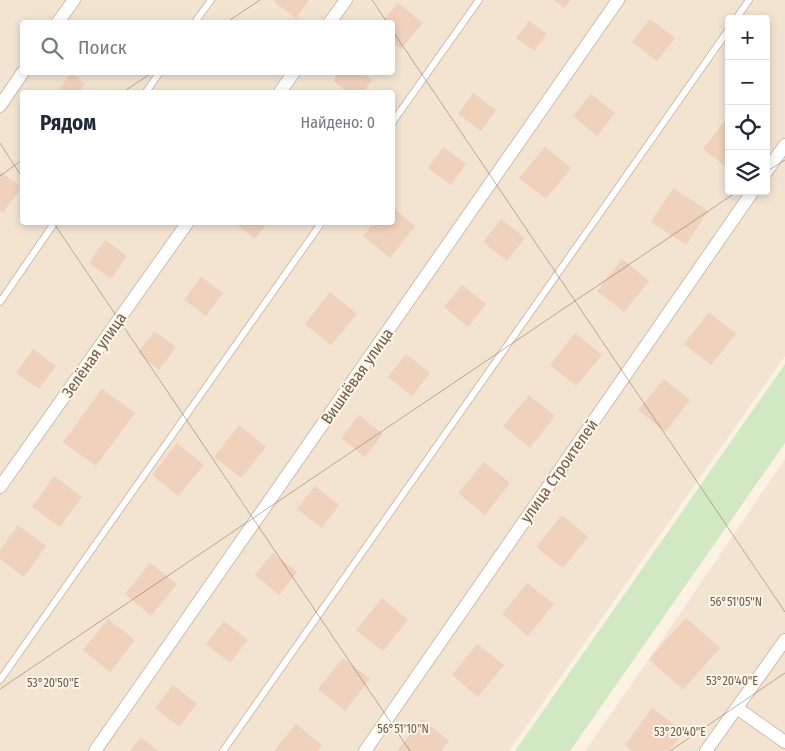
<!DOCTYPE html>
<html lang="ru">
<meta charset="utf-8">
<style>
:root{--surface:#fff;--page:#f2f2f3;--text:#1f2937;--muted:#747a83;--line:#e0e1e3}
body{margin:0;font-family:"Fira Sans Condensed",sans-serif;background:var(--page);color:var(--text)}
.controls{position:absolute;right:15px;top:15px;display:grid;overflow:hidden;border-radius:5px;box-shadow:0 2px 8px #0003}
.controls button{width:45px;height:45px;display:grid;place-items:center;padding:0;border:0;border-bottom:1px solid var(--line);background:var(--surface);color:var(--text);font:25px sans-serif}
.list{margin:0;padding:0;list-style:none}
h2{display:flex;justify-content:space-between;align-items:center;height:65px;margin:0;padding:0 20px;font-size:21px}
h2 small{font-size:16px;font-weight:400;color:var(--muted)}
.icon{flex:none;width:28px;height:28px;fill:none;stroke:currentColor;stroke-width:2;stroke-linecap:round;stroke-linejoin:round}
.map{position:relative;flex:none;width:785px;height:751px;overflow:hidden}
.search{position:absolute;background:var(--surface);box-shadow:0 2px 8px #0003;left:20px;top:20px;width:375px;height:55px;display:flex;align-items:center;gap:12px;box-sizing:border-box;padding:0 18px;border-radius:5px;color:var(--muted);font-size:19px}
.panel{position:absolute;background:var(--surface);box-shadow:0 2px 8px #0003;left:20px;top:90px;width:375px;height:135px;border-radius:5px}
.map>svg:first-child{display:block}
.residential{fill:#f3e4d2;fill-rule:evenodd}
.green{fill:#d2e8c2}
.building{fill:#f0d1bc}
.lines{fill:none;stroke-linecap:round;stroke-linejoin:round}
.service-casing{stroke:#cebcad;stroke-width:8}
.minor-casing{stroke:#cebcad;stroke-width:14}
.service{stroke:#fff;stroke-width:6}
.minor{stroke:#fff;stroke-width:12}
.ticks{fill:none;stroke:#72594a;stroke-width:1;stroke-opacity:0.45}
.labels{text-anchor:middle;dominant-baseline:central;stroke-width:4;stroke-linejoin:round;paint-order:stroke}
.street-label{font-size:16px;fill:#72594a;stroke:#fef6e9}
.ticks-label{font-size:12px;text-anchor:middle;fill:#72594a;stroke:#fef6e9;stroke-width:4;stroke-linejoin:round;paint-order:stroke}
</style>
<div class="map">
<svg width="785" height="751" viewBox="0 0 785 751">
<rect width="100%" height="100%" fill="#fbf2e3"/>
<!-- residential -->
<g class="residential">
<path d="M 0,0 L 785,0 L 785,356 L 509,751 L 0,751 ZM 729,19 L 766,19 L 766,191 L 729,191 ZM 22,22 L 392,22 L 392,72 L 22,72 ZM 22,92 L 392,92 L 392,222 L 22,222 Z"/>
<polygon points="785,459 785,751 585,751 649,659"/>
</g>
<!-- green -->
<polygon class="green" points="785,364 785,443 570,751 515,751"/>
<!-- building -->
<g class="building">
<polygon points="276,0 309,0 296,18 274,2"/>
<polygon points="554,0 571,0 564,8"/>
<polygon points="398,3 423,23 401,49 392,42 392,22 382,22"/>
<polygon points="650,19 675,38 657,61 632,42"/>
<polygon points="529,21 547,34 534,51 516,38"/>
<polygon points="339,72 363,72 372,80 363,92 348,92 333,81"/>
<polygon points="71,73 85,84 79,92 57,92"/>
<polygon points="473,93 496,110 481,131 458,114"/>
<polygon points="591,94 615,113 597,136 573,116"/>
<polygon points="724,121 729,125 729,169 703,149"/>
<polygon points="443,147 466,164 451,185 428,168"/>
<polygon points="545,147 571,168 546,199 519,178"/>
<polygon points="0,172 22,187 3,213 0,211"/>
<polygon points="673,188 708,211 686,245 651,222"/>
<polygon points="392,207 415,226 390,258 363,236 374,222 392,222"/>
<polygon points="501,219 525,238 507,261 483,242"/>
<polygon points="233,222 268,222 255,239"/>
<polygon points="105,240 127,256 111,279 89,263"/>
<polygon points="622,259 649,281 624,312 597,291"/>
<polygon points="201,277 223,293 206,316 184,300"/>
<polygon points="462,285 486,304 468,327 444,307"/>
<polygon points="330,292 357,314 331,345 305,324"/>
<polygon points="709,312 736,334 711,365 684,344"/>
<polygon points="154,331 176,347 159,370 138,353"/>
<polygon points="575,333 602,355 576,386 550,365"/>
<polygon points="33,349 56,366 39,389 16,373"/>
<polygon points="406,354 430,373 412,396 388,377"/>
<polygon points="664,379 690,400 665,432 638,410"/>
<polygon points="102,389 135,413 96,466 63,442"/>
<polygon points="529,395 555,416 530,448 503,426"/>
<polygon points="359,415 383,434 365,457 341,438"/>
<polygon points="239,425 266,447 241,478 214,457"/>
<polygon points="177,443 204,465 178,496 152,475"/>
<polygon points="484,462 510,483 485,515 458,493"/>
<polygon points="54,476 82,497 60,527 32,507"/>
<polygon points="315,486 339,505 322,528 297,509"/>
<polygon points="562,515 588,537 563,568 536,547"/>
<polygon points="18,525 46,546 24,577 0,559 0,550"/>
<polygon points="273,553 297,572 279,595 255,575"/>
<polygon points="150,563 177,584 151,616 125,594"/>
<polygon points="527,583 554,604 528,636 502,614"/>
<polygon points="382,598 408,620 383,651 356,630"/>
<polygon points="686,618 720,648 683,690 649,659"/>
<polygon points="108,619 135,640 110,672 83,650"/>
<polygon points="224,621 248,640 230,663 206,644"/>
<polygon points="477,644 504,665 478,697 452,675"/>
<polygon points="343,658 370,679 345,711 318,689"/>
<polygon points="173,685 197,704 179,727 155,708"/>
<polygon points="652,708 684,732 669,751 632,751 625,745"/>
<polygon points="422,719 449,741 441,751 397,751"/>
<polygon points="296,724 322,745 318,751 274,751"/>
<polygon points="141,737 158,751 130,751"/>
</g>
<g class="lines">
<defs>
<g id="service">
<polyline points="736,19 749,0"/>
<polyline points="195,22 211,0"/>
<polyline points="146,92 160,72"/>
<polyline points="392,123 479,0"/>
<polyline points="0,302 55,222"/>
<polyline points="0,680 322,222"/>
<polyline points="223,751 729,29"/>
</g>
<g id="minor">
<polyline points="58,22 74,0"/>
<polyline points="330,22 346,0"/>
<polyline points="280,92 294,72"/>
<polyline points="0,106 23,72"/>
<polyline points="766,172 785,145"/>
<polyline points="0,487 188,222"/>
<polyline points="737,708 785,742"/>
<polyline points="95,751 618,0"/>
<polyline points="365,751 753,191"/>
<polyline points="706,751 785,640"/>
</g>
</defs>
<!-- service casing -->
<use href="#service" class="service-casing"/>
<!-- minor casing -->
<use href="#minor" class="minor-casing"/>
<!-- service -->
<use href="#service" class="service"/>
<!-- minor -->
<use href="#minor" class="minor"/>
</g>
<!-- ticks -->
<path class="ticks" d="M 372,0 L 387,22M 227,22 L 260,0M 392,30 L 785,612M 123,92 L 153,72M 0,143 L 22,177M 766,172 L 785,160M 0,176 L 22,160M 53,222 L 410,751M 0,689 L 738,191M 670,751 L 785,673"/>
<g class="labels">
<!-- street labels -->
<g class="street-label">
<text transform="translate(94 355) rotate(-55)">Зелёная улица</text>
<text transform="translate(357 376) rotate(-55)">Вишнёвая улица</text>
<text transform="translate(559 471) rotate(-55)">улица Строителей</text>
</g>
</g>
<g class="ticks-label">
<text x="736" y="606">56°51'05"N</text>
<text x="732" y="685">53°20'40"E</text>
<text x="53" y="687">53°20'50"E</text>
<text x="403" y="733">56°51'10"N</text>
<text x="680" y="736">53°20'40"E</text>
</g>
</svg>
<div class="controls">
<button>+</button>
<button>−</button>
<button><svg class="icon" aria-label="locate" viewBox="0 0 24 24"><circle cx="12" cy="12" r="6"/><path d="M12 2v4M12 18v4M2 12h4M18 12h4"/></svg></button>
<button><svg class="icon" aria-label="layers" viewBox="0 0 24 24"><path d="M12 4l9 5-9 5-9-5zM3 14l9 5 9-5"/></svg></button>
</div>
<div class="search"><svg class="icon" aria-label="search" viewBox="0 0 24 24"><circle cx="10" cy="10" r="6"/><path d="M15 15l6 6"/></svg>Поиск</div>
<section class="panel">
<h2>Рядом<small>Найдено: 0</small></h2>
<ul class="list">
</ul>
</section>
</div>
